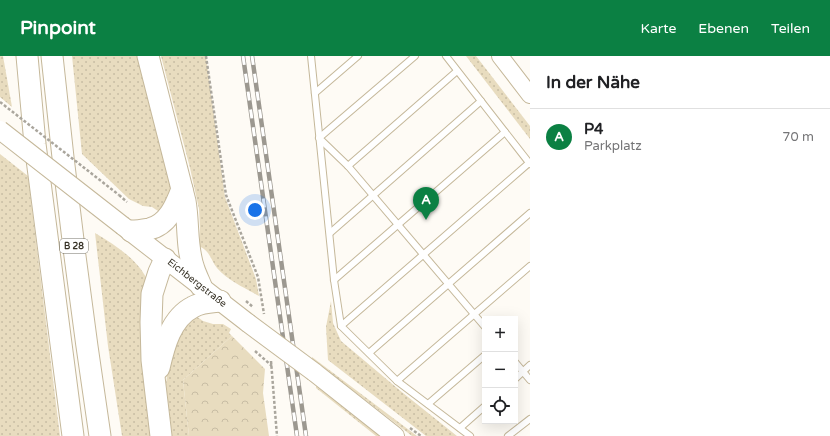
<!DOCTYPE html>
<html lang="de">
<meta charset="utf-8">
<style>
:root{--surface:#fff;--page:#f2f2f2;--text:#202124;--muted:#757577;--line:#e0e0e0;--accent:#0b8043}
body{margin:0;font-family:"Varela Round",sans-serif;background:var(--page);color:var(--text)}
.controls{position:absolute;right:12px;bottom:12px;display:grid;overflow:hidden;border-radius:0px;box-shadow:0 4px 16px #0002}
.controls button{width:36px;height:36px;display:grid;place-items:center;padding:0;border:0;border-bottom:1px solid var(--line);background:var(--surface);color:var(--text);font:20px sans-serif}
.you{position:absolute;left:255px;top:154px;width:14px;height:14px;margin:-10px;border:3px solid #fff;border-radius:50%;background:#1a73e8;box-shadow:0 0 0 6px #1a73e833}
.badge{display:grid;place-items:center;width:26px;height:26px;border-radius:50%;background:var(--accent);color:#fff;font-size:13px;font-weight:700}
.pin{position:absolute;translate:-50% -33px;filter:drop-shadow(0 1px 2px #0008)}
.pin::after{content:'';position:absolute;top:21px;width:14px;height:12px;background:inherit;clip-path:polygon(0 0,100% 0,50% 100%)}
.list{margin:0;padding:0;list-style:none}
h2{display:flex;justify-content:space-between;align-items:center;height:52px;margin:0;padding:0 16px;font-size:17px}
h2 small{font-size:13px;font-weight:400;color:var(--muted)}
.list li{display:grid;grid-template-columns:26px 1fr auto;gap:12px;align-items:center;box-sizing:border-box;height:56px;padding:0 16px;border-top:1px solid var(--line)}
.list b{display:block;font-size:15px;white-space:nowrap}
.list p{margin:0;font-size:13px;white-space:nowrap;color:var(--muted)}
.list em{font-size:13px;font-style:normal;color:var(--muted)}
.icon{flex:none;width:22px;height:22px;fill:none;stroke:currentColor;stroke-width:2;stroke-linecap:round;stroke-linejoin:round}
.map{position:relative;flex:none;width:530px;height:380px;overflow:hidden}
header{display:flex;align-items:center;gap:24px;box-sizing:border-box;height:56px;padding:0 20px;background:var(--accent);color:#fff}
header strong{font-size:19px}
nav{display:flex;gap:22px;margin-inline-start:auto;font-size:14px}
main{display:flex}
aside{flex:1;background:var(--surface)}
.map>svg:first-child{display:block}
.grass{fill:url(#grass-dots)}
.forest{fill:url(#forest-crowns)}
.lines{fill:none;stroke-linecap:round;stroke-linejoin:round}
.service-casing{stroke:#c5b89a;stroke-width:8}
.tertiary-casing{stroke:#c5b89a;stroke-width:18}
.secondary-casing{stroke:#c5b89a;stroke-width:20}
.trunk-casing{stroke:#c5b89a;stroke-width:23}
.path{stroke:#aaa69d;stroke-width:2.5;stroke-dasharray:3 2;stroke-linecap:butt}
.service{stroke:#fff;stroke-width:6}
.tertiary{stroke:#fff;stroke-width:16}
.secondary{stroke:#fff;stroke-width:18}
.trunk{stroke:#fff;stroke-width:21}
.rail-casing{stroke:#9c9890;stroke-width:4.5}
.rail{stroke:#fff;stroke-width:3;stroke-dasharray:9;stroke-linecap:butt}
.secondary-bridge-casing{stroke:#c5b89a;stroke-width:20;stroke-linecap:butt}
.path-bridge{stroke:#aaa69d;stroke-width:2.5;stroke-dasharray:3 2;stroke-linecap:butt}
.secondary-bridge{stroke:#fff;stroke-width:18}
.labels{text-anchor:middle;dominant-baseline:central;stroke-width:3;stroke-linejoin:round;paint-order:stroke}
.shield{fill:#fff;stroke:#737067;stroke-width:1}
.shield-label{font-size:9px;font-weight:bold;fill:#373226}
.street-label{font-size:10px;fill:#373226;stroke:#fff}
</style>
<header>
<strong>Pinpoint</strong>
<nav><a>Karte</a><a>Ebenen</a><a>Teilen</a></nav>
</header>
<main>
<div class="map">
<svg width="530" height="380" viewBox="0 0 530 380">
<defs>
<pattern id="grass-dots" width="8" height="8" patternUnits="userSpaceOnUse"><rect width="8" height="8" fill="#e8dcbf"/><path d="M2 2h.1M6 6h.1" fill="none" stroke="#c8bda4" stroke-width="1.8" stroke-linecap="round"/></pattern>
<pattern id="forest-crowns" width="20" height="18" patternUnits="userSpaceOnUse"><rect width="20" height="18" fill="#e8dcbf"/><path d="M2 6a3 3 0 1 1 6 0M12 15a3 3 0 1 1 6 0" fill="none" stroke="#c8bda4"/></pattern>
</defs>
<rect width="100%" height="100%" fill="#fefbf5"/>
<!-- grass -->
<g class="grass">
<polygon points="0,0 3,0 12,51 0,41"/>
<polygon points="72,0 144,0 177,130 164,159 152,151 143,150 129,143 82,98"/>
<path d="M 161,0 L 206,0 L 225,141 L 256,223 L 259,240 C 245,232 227,224 217,212 C 210,203 211,196 199,190 L 200,172 L 199,153 L 190,112 Z"/>
<polygon points="466,0 476,0 530,70 530,83"/>
<polygon points="0,98 28,120 60,380 0,380"/>
<path d="M 95,177 C 115,189 136,202 147,223 L 157,380 L 122,380 L 108,290 Z"/>
<polygon points="331,245 333,267 341,285 403,337 457,380 426,380 328,304 326,271"/>
<polygon points="196,260 203,265 213,268 223,268 231,273 229,277 232,280 183,324 189,380 172,380 166,328 168,310 179,279 189,265"/>
<polygon points="312,301 417,380 412,380 312,303"/>
<polygon points="316,330 381,380 376,380 316,332"/>
</g>
<!-- forest -->
<polygon class="forest" points="232,280 265,313 263,337 269,380 189,380 183,324"/>
<g class="lines">
<defs>
<g id="service">
<polyline points="311,0 334,224 341,270 397,325 470,380"/>
<polyline points="415,0 319,82 348,110 485,271"/>
<polyline points="446,0 530,108"/>
<polyline points="315,37 358,0"/>
<polyline points="348,110 457,15"/>
<polyline points="330,177 481,45"/>
<polyline points="334,224 505,76"/>
<polyline points="341,270 529,107"/>
<polyline points="369,297 530,157"/>
<polyline points="515,306 530,324"/>
<polyline points="515,323 530,309"/>
<polyline points="397,325 530,210"/>
<polyline points="428,348 485,299"/>
<polyline points="460,372 485,350"/>
<polyline points="508,380 530,363"/>
</g>
<polyline id="tertiary" points="500,0 530,39"/>
<g id="secondary">
<polyline points="123,170 248,267"/>
<polyline points="314,316 395,380"/>
</g>
<g id="trunk">
<polyline points="27,0 35,88 73,380"/>
<path d="M 52,0 C 65,127 81,254 100,380"/>
<path d="M 148,0 L 185,145 C 189,167 186,192 194,213 C 196,219 199,225 201,230"/>
<path d="M 131,175 C 137,175 143,174 149,173 C 168,169 176,149 182,133"/>
<path d="M 159,312 C 164,290 171,262 193,251 C 201,246 211,246 220,245"/>
<polyline points="161,380 152,304 151,266 152,238 159,216 165,203"/>
</g>
</defs>
<!-- service casing -->
<use href="#service" class="service-casing"/>
<!-- tertiary casing -->
<use href="#tertiary" class="tertiary-casing"/>
<!-- secondary casing -->
<use href="#secondary" class="secondary-casing"/>
<!-- trunk casing -->
<use href="#trunk" class="trunk-casing"/>
<!-- path -->
<g class="path">
<polyline points="206,0 226,139 258,221 264,258"/>
<polyline points="119,139 127,146"/>
<polyline points="255,295 272,310"/>
<polyline points="271,305 277,380"/>
<polyline points="410,372 421,380"/>
</g>
<!-- service -->
<use href="#service" class="service"/>
<!-- tertiary -->
<use href="#tertiary" class="tertiary"/>
<!-- secondary -->
<use href="#secondary" class="secondary"/>
<!-- trunk -->
<use href="#trunk" class="trunk"/>
<defs>
<g id="rail">
<polyline points="243,0 297,380"/>
<polyline points="252,0 306,380"/>
</g>
</defs>
<!-- rail casing -->
<use href="#rail" class="rail-casing"/>
<!-- rail -->
<use href="#rail" class="rail"/>
<defs>
<g id="secondary-bridge">
<polyline points="0,74 123,170"/>
<polyline points="248,267 314,316"/>
</g>
</defs>
<!-- secondary-bridge casing -->
<use href="#secondary-bridge" class="secondary-bridge-casing"/>
<!-- path-bridge -->
<g class="path-bridge">
<polyline points="0,46 119,139"/>
<polyline points="246,245 253,251"/>
</g>
<!-- secondary-bridge -->
<use href="#secondary-bridge" class="secondary-bridge"/>
</g>
<g class="labels">
<!-- shield labels -->
<rect class="shield" x="60" y="183" width="28" height="14" rx="3"/>
<g class="shield-label">
<text x="74" y="190">B 28</text>
</g>
<!-- street labels -->
<g class="street-label">
<text transform="translate(197 227) rotate(38)">Eichbergstraße</text>
</g>
</g>
</svg>
<div class="controls">
<button>+</button>
<button>−</button>
<button><svg class="icon" aria-label="locate" viewBox="0 0 24 24"><circle cx="12" cy="12" r="6"/><path d="M12 2v4M12 18v4M2 12h4M18 12h4"/></svg></button>
</div>
<div class="you"></div>
<div class="pin badge" style="left:426px;top:164px">A</div>
</div>
<aside>
<h2>In der Nähe<small></small></h2>
<ul class="list">
<li><span class="badge">A</span><div><b>P4</b><p>Parkplatz</p></div><em>70 m</em></li>
</ul>
</aside>
</main>
